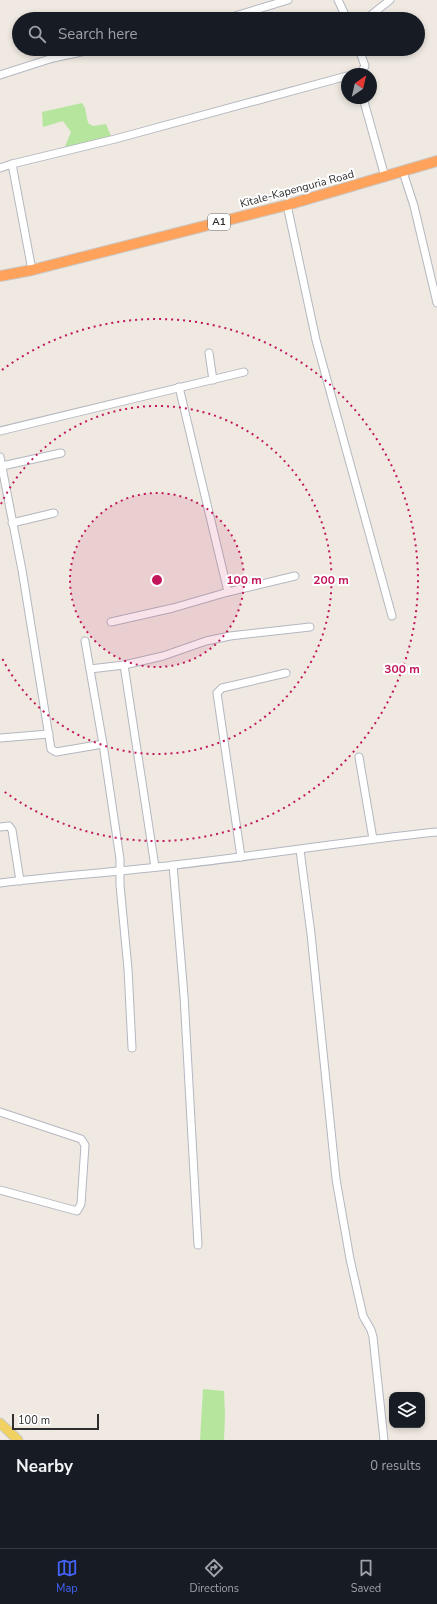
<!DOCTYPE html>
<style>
:root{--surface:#171b24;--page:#20242c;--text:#f1f3f6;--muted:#9ea1a6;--line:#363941;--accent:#4264fb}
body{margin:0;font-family:"Nunito Sans",sans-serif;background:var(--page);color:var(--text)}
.controls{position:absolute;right:12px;bottom:12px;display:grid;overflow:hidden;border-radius:8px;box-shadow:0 2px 6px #0003}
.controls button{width:36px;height:36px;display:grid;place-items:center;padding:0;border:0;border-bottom:1px solid var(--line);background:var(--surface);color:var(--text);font:20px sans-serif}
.compass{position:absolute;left:341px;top:68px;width:36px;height:36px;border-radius:50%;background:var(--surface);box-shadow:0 2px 6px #0003;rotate:34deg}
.scale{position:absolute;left:12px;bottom:10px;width:87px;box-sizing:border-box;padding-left:4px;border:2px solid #2e2e2e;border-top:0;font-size:11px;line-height:14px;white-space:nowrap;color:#2e2e2e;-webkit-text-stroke:3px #fff;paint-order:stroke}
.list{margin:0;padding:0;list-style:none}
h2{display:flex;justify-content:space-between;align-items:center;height:52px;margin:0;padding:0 16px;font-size:17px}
h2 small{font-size:13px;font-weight:400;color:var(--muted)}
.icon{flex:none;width:22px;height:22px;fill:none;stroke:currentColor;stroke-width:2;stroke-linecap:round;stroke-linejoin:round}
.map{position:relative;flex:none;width:437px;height:1440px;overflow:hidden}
.search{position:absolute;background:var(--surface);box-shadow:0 2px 6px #0003;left:12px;right:12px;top:12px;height:44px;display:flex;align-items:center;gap:10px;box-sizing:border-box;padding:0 14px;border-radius:22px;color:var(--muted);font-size:15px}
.sheet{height:108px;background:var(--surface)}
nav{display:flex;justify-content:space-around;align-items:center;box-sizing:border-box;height:56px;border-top:1px solid var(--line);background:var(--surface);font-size:11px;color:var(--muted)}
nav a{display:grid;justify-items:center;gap:2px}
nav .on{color:var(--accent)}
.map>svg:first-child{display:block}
.green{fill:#b6e59e}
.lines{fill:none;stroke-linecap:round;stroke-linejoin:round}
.minor-casing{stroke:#b4b7c1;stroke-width:9}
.major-casing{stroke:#c9c9c9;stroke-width:11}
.highway-casing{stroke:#c9c9c9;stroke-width:12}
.minor{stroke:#fff;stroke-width:7}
.major{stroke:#f2d163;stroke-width:9}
.highway{stroke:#ffa35c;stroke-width:10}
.ring{fill:none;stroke:#c2185b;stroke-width:2;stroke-dasharray:2 4}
.labels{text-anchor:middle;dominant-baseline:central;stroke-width:4;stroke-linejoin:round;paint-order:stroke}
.shield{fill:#fff;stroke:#6d6d6d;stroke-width:1}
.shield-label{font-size:10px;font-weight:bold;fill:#2e2e2e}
.street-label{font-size:11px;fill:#2e2e2e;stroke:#fff}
.centre{fill:#c2185b;stroke:#fff;stroke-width:2}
.ring-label{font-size:12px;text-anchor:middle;font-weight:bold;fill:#c2185b;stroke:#fff;stroke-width:4;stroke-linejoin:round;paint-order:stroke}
</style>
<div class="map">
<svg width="437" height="1440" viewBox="0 0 437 1440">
<rect width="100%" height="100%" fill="#efe9e1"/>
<!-- green -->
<g class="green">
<polygon points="82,103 85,108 88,123 93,126 106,124 111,136 64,149 71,132 63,121 43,127 42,112"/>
<polygon points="203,1389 224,1391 225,1415 224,1440 200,1440"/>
</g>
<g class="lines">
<defs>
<g id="minor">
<polyline points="338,0 347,19"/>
<polyline points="225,19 288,0"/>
<polyline points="366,19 390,0"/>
<polyline points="357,74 362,71 365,66 359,49"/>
<polyline points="0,75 53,58 95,49"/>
<polyline points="363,98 385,177"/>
<polyline points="0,168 12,164"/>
<polyline points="403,172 414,206 437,303"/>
<polyline points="287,205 316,340 392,616"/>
<polyline points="32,270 12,164 115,139 347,76"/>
<polyline points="209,353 213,380"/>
<polyline points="0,431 244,372"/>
<polyline points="0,457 22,570 51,749 56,752 103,744"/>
<polyline points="2,466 61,453"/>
<polyline points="12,523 54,513"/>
<polyline points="228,592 295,576"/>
<polyline points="111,622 173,608 228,592 179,387"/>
<polyline points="85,641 103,744 120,859 120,885 128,969 132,1048"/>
<polyline points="124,665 163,656 206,641 230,636 310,627"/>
<polyline points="90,669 124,665 155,867"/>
<polyline points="0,738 49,734"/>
<polyline points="359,757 373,839"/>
<polyline points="0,827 9,826 12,830 20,881"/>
<polyline points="300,850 311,934 336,1179 350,1259 363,1316 371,1330 373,1337 384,1440"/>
<polyline points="241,857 217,693 222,688 286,673"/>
<polyline points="173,865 184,996 198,1245"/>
<path d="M 0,883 C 58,876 117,872 175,865 C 263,855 349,841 437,832"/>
<polyline points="0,1112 81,1139 85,1145 81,1204 77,1211 0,1190"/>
</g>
<polyline id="major" points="0,1423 18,1440"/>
<polyline id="highway" points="0,276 32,270 287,205 437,161"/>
</defs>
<!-- minor casing -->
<use href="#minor" class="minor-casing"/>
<!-- major casing -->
<use href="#major" class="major-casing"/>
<!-- highway casing -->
<use href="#highway" class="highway-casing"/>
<!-- minor -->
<use href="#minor" class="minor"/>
<!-- major -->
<use href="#major" class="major"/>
<!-- highway -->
<use href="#highway" class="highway"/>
</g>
<!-- distance rings -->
<circle cx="157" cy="580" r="87" fill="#c2185b" fill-opacity=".12"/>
<g class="ring">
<circle cx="157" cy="580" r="87"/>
<path d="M1 504A174 174 0 1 1 1 656"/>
<path d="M2 370A261 261 0 1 1 2 790"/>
</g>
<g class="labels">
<!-- shield labels -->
<rect class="shield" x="208" y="214" width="22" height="16" rx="3"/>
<g class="shield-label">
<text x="219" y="222">A1</text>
</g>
<!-- street labels -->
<g class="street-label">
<text transform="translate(297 189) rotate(-15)">Kitale-Kapenguria Road</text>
</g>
</g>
<circle cx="157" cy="580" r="6" class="centre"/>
<g class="ring-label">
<text x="244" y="584">100 m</text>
<text x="331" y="584">200 m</text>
<text x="402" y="673">300 m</text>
</g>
</svg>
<div class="controls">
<button><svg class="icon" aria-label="layers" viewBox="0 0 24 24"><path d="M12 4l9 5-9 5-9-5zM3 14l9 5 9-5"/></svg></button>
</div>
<svg class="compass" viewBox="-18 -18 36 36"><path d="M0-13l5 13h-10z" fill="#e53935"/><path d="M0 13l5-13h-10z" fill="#9ea1a6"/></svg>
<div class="scale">100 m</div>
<div class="search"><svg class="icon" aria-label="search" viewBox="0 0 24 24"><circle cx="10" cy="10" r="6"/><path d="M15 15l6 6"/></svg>Search here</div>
</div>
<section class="sheet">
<h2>Nearby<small>0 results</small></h2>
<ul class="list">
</ul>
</section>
<nav>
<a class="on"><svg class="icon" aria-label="map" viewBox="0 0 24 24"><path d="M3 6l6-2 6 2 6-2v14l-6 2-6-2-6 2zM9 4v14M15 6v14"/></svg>Map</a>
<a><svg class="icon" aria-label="directions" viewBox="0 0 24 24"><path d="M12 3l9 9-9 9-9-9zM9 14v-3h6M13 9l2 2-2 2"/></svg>Directions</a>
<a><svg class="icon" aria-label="saved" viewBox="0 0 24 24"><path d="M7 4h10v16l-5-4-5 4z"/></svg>Saved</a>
</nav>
